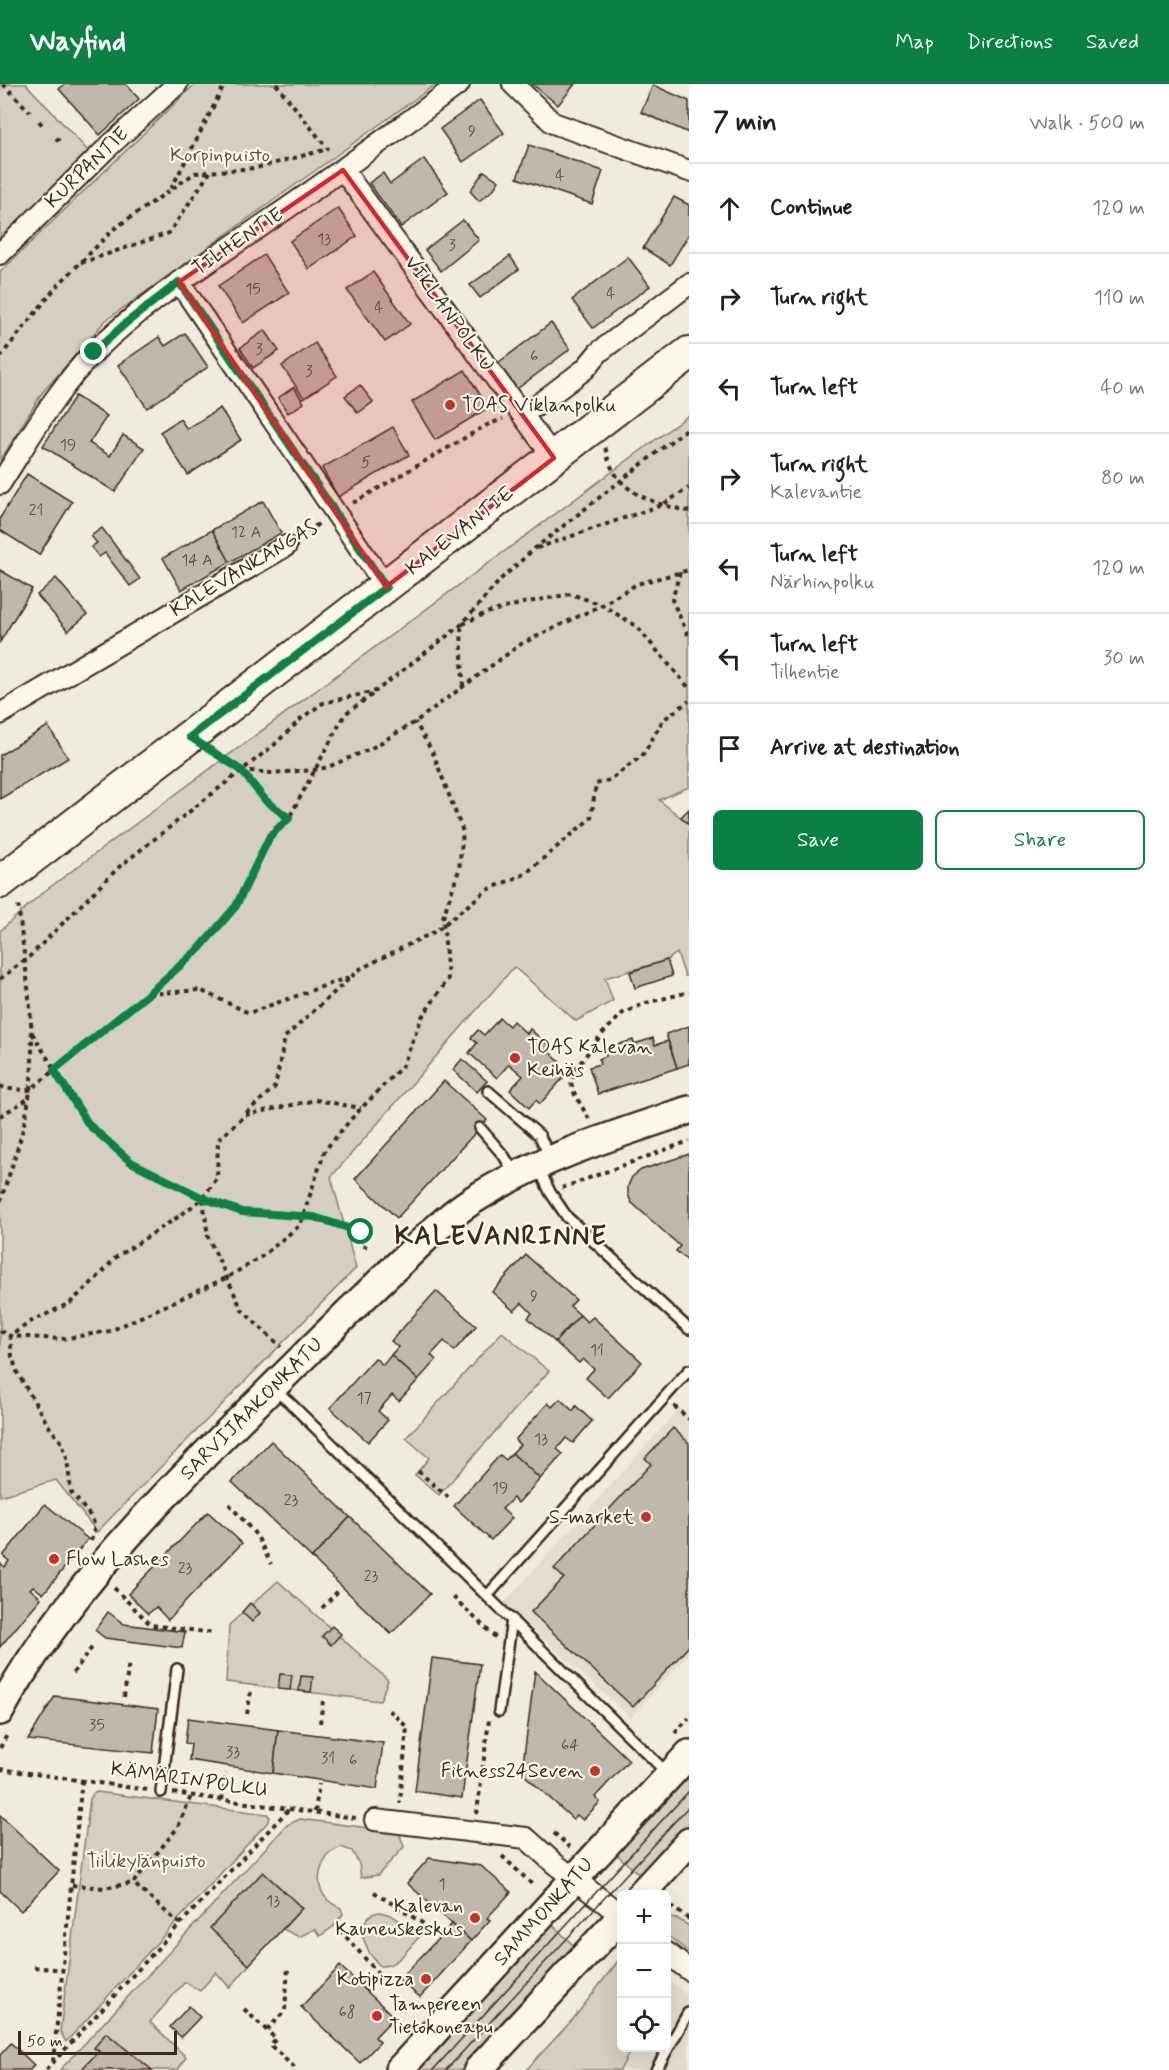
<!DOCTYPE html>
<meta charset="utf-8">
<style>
:root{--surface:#fff;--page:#f6f6f6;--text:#222;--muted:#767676;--line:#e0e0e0;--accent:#0b8043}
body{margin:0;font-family:Mynerve,sans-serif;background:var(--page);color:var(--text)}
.controls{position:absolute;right:18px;bottom:18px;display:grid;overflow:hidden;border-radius:9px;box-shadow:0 6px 24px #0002}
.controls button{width:54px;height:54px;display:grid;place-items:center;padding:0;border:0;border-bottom:2px solid var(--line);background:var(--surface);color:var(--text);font:30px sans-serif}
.scale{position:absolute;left:18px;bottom:15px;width:159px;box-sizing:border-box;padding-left:6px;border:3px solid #3b2a1e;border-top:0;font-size:16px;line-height:21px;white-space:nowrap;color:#3b2a1e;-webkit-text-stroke:4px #fbf7ec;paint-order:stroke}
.stop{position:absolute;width:18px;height:18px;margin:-14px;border:4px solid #0b8043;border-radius:50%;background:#fff}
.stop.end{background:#0b8043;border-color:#fff;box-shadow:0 2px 6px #0008}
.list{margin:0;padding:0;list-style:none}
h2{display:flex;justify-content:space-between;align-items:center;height:78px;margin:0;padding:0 24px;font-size:26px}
h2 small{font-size:20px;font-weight:400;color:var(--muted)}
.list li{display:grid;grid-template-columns:39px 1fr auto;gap:18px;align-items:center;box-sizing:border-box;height:90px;padding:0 24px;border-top:2px solid var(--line)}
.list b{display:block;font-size:22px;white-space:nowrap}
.list p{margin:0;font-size:20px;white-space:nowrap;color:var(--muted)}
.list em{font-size:20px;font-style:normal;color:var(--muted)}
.actions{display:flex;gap:12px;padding:18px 24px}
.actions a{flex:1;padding:14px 0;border:2px solid var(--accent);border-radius:9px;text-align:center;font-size:21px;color:var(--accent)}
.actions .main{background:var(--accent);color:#fff}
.icon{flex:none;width:33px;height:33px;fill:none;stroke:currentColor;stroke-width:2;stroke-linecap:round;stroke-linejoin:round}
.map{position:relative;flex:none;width:689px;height:1986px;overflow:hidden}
header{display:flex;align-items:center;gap:36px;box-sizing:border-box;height:84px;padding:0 30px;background:var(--accent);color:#fff}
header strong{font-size:28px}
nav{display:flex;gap:33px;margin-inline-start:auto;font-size:21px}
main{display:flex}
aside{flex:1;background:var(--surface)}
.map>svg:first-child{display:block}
.built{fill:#e2dcd1}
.green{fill:#d5cec3;stroke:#887c70;stroke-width:1.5}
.building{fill:#c0b8ad;stroke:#3b2a1e;stroke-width:1.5}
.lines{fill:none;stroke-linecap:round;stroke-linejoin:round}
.lane-casing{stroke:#3b2a1e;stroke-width:14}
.street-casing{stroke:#3b2a1e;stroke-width:24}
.secondary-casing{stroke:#3b2a1e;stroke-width:32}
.primary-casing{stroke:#3b2a1e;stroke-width:36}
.path{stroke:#3b2a1e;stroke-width:4;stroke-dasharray:4.5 4.5;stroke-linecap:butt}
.lane{stroke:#fbf7ec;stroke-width:9}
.street{stroke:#fbf7ec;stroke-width:20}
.secondary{stroke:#fbf7ec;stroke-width:27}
.primary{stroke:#fbf7ec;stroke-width:32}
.tram{stroke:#3b2a1e;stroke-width:1.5}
.route{stroke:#0b8043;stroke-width:8}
.marked{fill:#d62828;fill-opacity:0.2;stroke:#d62828;stroke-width:4.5;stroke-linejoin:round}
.poi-dot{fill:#c8321e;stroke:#fbf7ec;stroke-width:2}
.labels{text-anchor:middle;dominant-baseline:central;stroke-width:4.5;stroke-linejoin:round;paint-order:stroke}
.number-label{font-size:16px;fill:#5c4e42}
.park-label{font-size:20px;fill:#625347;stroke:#fbf7ec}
.street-label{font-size:20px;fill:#3b2a1e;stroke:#fbf7ec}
.poi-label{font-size:20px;fill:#3b2a1e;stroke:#fbf7ec;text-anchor:start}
.district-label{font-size:26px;font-weight:bold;letter-spacing:1.5px;fill:#3b2a1e;stroke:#fbf7ec}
</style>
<header>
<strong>Wayfind</strong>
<nav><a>Map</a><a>Directions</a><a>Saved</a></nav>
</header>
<main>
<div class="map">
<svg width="689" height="1986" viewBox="0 0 689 1986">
<rect width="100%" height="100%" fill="#f0ebe0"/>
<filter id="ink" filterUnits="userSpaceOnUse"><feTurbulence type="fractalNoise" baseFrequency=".0167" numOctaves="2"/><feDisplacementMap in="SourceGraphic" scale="12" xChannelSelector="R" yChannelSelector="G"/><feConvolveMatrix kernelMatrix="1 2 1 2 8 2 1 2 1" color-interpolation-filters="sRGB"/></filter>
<g filter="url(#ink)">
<!-- built -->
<g class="built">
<polygon points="680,1324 689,1332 689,1569 631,1634 504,1519"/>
<polygon points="669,1897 689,1913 689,1986 621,1986 633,1964 666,1964 666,1902"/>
</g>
<!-- green -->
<g class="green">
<polygon points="0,0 26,0 91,70 0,161"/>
<polygon points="195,0 436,0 105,237 42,309 0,377 0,188"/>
<polygon points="689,331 689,703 659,716 689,740 689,891 685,892 677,869 667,876 605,894 613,917 576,937 514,883 331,1093 356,1184 97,1448 56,1396 0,1412 0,847 42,809"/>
<polygon points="502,1248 549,1287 439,1411 415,1391 429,1374 406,1354"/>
<polygon points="278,1497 388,1596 380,1617 226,1598 229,1541"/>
<polygon points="689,1688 689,1746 643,1794 614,1768"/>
<polygon points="97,1708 267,1730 270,1733 267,1739 66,1958 60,1947 90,1715 93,1710"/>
<path d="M 300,1735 L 399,1748 L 404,1763 L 378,1791 L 361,1794 L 359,1780 L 352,1767 L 341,1763 C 338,1765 332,1767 329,1770 C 327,1772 326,1776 324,1778 C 314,1798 320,1816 341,1824 L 343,1830 L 333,1843 L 320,1852 L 315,1845 L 299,1853 L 283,1845 L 302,1824 L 263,1788 L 211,1844 L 249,1881 L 230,1904 L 216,1888 L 200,1907 L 185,1898 L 150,1938 L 186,1973 L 178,1986 L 152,1986 L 106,1949 L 95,1963 L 99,1967 L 81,1986 L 60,1986 L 287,1741 Z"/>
<path d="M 380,1828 L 391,1831 L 421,1851 C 409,1863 398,1883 380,1882 L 370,1870 L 361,1849 C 365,1837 366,1830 380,1828 Z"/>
<polygon points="669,1834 678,1835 689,1842 689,1868 667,1851 667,1836"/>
<polygon points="548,1836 579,1867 470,1986 408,1986"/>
<polygon points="621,1873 622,1964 632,1964 620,1986 526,1986 574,1934"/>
</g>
<!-- building -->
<g class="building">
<polygon points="65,0 126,0 139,15 100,51 59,5"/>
<polygon points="532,0 575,0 558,21"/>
<polygon points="653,1 689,17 689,49 641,28"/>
<polygon points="480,16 504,49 463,78 440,45"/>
<polygon points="529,61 603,87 592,120 517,94"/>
<polygon points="424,75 448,108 401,143 369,99 383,89 390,100"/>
<polygon points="484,87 499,97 493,106 479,117 470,107"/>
<polygon points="674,113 689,121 689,150 670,181 643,164"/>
<polygon points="338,124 357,152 309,185 290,157"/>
<polygon points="463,136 479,156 441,187 425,166"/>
<polygon points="264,171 289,209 243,239 218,202"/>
<polygon points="510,172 519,185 480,214 470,201"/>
<polygon points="628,173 650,202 593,244 572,216"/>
<polygon points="373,188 410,240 385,258 347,206"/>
<polygon points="551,239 570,265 517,305 498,279"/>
<polygon points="265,246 279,267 253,284 240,264"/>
<polygon points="185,249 208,283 147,324 118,281 159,253 165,262"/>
<polygon points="315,259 337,292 304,314 282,282"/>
<polygon points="465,286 488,324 435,356 412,318"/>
<polygon points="360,301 373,318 358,329 345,312"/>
<polygon points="294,303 304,319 288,329 278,314"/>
<polygon points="75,312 107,332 89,359 110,372 123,351 144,364 115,408 43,362"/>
<polygon points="220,324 241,356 188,391 160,348 180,335 187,345"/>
<polygon points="393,343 409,371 338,413 322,384"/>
<polygon points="27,390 72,418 39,471 0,446 0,434"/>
<polygon points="263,417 281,449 230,478 212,446"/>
<polygon points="102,444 140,495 130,502 105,469 99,473 91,463 97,459 91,452"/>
<polygon points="212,446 230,478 181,506 163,474"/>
<polygon points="0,486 32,505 0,558"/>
<polygon points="56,494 87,531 68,547 37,511"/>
<polygon points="48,642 68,674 0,715 0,671"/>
<polygon points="689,725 689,740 681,733"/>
<polygon points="667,876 672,892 635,904 630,888"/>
<polygon points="500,934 509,942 513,937 527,950 530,945 550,963 547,966 561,979 556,985 564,993 540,1020 536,1016 529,1024 510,1006 523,992 509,980 497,994 469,969 477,959 471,954 478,946 484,951"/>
<polygon points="689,942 689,980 677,984 666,950"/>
<polygon points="653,954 655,961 668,957 677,984 598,1010 589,983 600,980 599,975 606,972 604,965 633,956 634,960"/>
<polygon points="462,975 487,997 477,1008 453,986"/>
<polygon points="444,997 487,1036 397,1134 355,1095"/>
<polygon points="689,1070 689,1178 676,1167 680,1162 631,1118 628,1110 628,1102 632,1093 641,1086"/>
<polygon points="526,1171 576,1216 570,1222 580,1231 555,1258 528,1234 532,1229 522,1219 514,1227 492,1208"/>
<polygon points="436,1207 476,1242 454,1267 444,1257 431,1271 436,1276 418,1296 391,1271 398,1263 391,1257"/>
<polygon points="580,1231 587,1238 593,1233 642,1278 608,1314 586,1294 594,1285 583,1275 579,1279 555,1258"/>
<polygon points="391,1271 418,1296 399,1317 392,1311 378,1327 388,1336 368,1358 330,1324 375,1274 383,1281"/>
<polygon points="560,1315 573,1327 576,1322 592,1337 573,1359 566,1354 557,1365 563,1370 540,1395 512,1369 520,1361 515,1356 548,1319 552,1323"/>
<polygon points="673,1344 689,1359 689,1562 633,1623 531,1528 564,1494 554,1485 651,1380 645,1374"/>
<polygon points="271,1357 350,1433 312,1474 232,1398"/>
<polygon points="512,1369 540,1395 518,1419 513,1414 502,1425 512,1434 491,1456 454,1422 500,1371 506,1376"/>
<polygon points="45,1420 88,1455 43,1510 33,1502 30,1505 41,1514 0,1563 0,1479 5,1483 9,1477 3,1472"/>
<polygon points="208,1428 242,1459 168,1536 156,1523 148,1530 128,1510"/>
<polygon points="350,1433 430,1510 391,1550 312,1474"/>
<polygon points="250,1519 260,1529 252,1538 242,1528"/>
<polygon points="108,1528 124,1540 185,1548 182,1564 105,1554 95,1546"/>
<polygon points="332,1542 341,1550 331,1561 322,1552"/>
<polygon points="432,1574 480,1580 462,1714 415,1707"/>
<polygon points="535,1587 629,1676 595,1713 600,1718 583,1736 577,1731 573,1735 521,1688 526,1683 523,1680"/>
<polygon points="280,1590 292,1591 290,1606 278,1605"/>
<polygon points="301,1592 313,1593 311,1608 299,1607"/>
<polygon points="55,1612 158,1625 153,1669 28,1656"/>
<polygon points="188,1634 278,1646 273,1689 189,1676 191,1660 185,1659"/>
<polygon points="278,1646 383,1659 377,1705 273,1689"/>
<polygon points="0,1731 59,1787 21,1827 0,1807"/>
<polygon points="429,1774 481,1782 511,1808 487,1834 490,1836 471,1857 407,1799"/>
<polygon points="263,1788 302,1824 249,1881 210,1844"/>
<polygon points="452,1840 471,1857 420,1913 399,1896"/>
<polygon points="340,1882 394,1933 375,1953 380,1958 360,1979 301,1923"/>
<polygon points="189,1922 200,1933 181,1953 170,1943"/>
<polygon points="106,1949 152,1986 81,1986 99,1967 94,1964"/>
<polygon points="11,1959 34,1981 30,1986 0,1986 0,1971"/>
</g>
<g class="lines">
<defs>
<g id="lane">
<polyline points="488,1007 539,1051 551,1074"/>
<polyline points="480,1044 504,1072 515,1090"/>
<polyline points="539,1084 550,1108 567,1133 689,1245"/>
<polyline points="273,1305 288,1317 487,1512"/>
<polyline points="499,1627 512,1535"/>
<polyline points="667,1689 487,1512 689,1286"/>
<polyline points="161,1708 177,1585"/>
<polyline points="656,1986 688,1929"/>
</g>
<g id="street">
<polyline points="513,0 553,39 689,87"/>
<polyline points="343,86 554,374"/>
<polyline points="0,170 106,65 177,0"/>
<polyline points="179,198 386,503"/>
<polyline points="521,328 536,322 585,285 599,268 689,200"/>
<path d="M 0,400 C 29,355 57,305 95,267 C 146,217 208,179 267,138 C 332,94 396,47 459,0"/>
<polyline points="0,630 286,462"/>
<polyline points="375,1736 526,1754 555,1780 622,1832"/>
<polyline points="666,1868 689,1886"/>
</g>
<g id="secondary">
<path d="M 0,1627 C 75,1489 201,1376 311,1265 C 342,1234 373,1204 405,1174 C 429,1151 453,1127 481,1111 C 545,1072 618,1050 689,1026"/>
<polyline points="641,1810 689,1758"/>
<polyline points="399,1986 689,1670"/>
<polyline points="478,1986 622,1832"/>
</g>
<polyline id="primary" points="0,798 689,269"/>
</defs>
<!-- lane casing -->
<use href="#lane" class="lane-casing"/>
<!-- street casing -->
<use href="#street" class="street-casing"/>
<!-- secondary casing -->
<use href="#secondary" class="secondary-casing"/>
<!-- primary casing -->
<use href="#primary" class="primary-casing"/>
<!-- path -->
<g class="path">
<polyline points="3,0 30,28"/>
<polyline points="276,0 328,65"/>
<polyline points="39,37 44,43"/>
<polyline points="56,54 62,60"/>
<polyline points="171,105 225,0"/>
<polyline points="81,179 169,149 210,88"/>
<polyline points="0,273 57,202 115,144 195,89 256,84 328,65"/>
<path d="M 605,364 C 607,368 607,373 609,377 C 621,411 658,421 689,427"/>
<polyline points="353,419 487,341 503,335"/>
<polyline points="300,453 321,438"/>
<polyline points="537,464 662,421 689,404"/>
<polyline points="680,488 672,516 689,553"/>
<polyline points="463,602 461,541 486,529 523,519 571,510 602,521 636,542 689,604"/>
<polyline points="211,666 241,686 266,717 289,734"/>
<polyline points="241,686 271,689 314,686 328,683 370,665 415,638 521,560 602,521 637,500 689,486"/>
<polyline points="0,895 30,872 119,783 274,661 302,634 323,619 376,607 461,541 502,494 534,465 689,343"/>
<polyline points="149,910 200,906 249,929 349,893"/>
<polyline points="32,949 89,1041 131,1078 203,1114 242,1128 314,1133 361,1147 362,1162 370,1163"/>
<polyline points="0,1002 8,1005 30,1006 148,910 200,864 236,822 271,752 289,734 345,630 373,610"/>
<polyline points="246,1029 275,1003 285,953 360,885 436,847 487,806 525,790 591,734 596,700 610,696 643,671 663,636 689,617"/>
<polyline points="0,1032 28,1015"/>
<polyline points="589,1035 575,1011 571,999 575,986 601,951 623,929 646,919 689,908"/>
<polyline points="562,1104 689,1057"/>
<polyline points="203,1115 208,1153 242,1226 281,1263"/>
<path d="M 0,1118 C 12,1082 26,1044 30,1006 C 37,945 24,879 18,818"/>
<polyline points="0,1247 10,1252 61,1255 110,1247 228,1193 261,1173 300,1141 325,1066 353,1033 403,981 422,933 448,895 443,833 459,786 463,748 433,669 415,638"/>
<polyline points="674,1322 689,1335"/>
<polyline points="418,1387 448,1413"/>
<polyline points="229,1420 257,1452 271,1480"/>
<polyline points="91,1457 95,1442 92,1434 71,1408 67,1374 62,1359 48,1341 18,1290 12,1273 10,1252 32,1237 70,1219 102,1189 115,1174 181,1131 203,1114 217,1094 218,1056 245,1031 316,1016 361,1024"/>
<polyline points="114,1504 151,1541 214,1549"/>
<polyline points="453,1513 496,1554"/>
<polyline points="322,1524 338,1507"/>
<polyline points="73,1589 93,1562"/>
<polyline points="124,1613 129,1578"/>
<polyline points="389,1626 407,1643 400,1718 401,1718"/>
<polyline points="247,1630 251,1607"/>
<polyline points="320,1639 323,1617"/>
<polyline points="675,1649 689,1634"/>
<polyline points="0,1664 8,1649"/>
<polyline points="0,1685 148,1706"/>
<polyline points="173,1709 356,1734"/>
<polyline points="222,1716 226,1689"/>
<polyline points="315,1728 319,1700"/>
<polyline points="479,1729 477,1728 489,1636"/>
<polyline points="554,1749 570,1763"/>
<polyline points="502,1772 534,1802"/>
<polyline points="72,1801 104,1804 133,1799"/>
<polyline points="374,1808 427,1842"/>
<polyline points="669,1817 666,1819 689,1835"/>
<polyline points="180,1840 133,1799 178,1743 191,1712"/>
<polyline points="340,1846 378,1889"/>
<polyline points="34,1883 63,1886"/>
<polyline points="244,1925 276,1955 270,1961 297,1986"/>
<polyline points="267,1946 285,1927 288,1882"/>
<polyline points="53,1978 82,1696"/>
<polyline points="46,1986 180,1840 289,1725"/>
</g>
<!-- lane -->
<use href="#lane" class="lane"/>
<!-- street -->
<use href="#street" class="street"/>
<!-- secondary -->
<use href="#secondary" class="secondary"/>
<!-- primary -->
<use href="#primary" class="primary"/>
<!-- tram -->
<g class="tram">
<polyline points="433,1986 689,1707"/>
<polyline points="446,1986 689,1722"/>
</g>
</g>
</g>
<g class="lines" filter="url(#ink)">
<!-- route -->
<polyline class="route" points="94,268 126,239 179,198 386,503 190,653 241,686 266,717 289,734 270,752 236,822 200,864 148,910 54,986 89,1041 131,1078 203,1114 242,1128 314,1133 361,1148"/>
</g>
<!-- marked area -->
<path class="marked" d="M 343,86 L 554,374 L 386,503 L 179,198 Z"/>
<!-- markers -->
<g class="poi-dot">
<circle cx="450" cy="321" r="6"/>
<circle cx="515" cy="974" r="6"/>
<circle cx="646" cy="1433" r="6"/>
<circle cx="54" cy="1475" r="6"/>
<circle cx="595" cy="1687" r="6"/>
<circle cx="475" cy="1834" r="6"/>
<circle cx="426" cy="1895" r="6"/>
<circle cx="377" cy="1932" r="6"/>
</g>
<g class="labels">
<!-- number labels -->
<g class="number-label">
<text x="472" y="47">9</text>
<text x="560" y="91">4</text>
<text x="324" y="155">13</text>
<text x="452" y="161">3</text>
<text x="253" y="205">15</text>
<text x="611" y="209">4</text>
<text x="379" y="223">4</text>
<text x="259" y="265">3</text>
<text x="534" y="272">6</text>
<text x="309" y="287">3</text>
<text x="68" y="361">19</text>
<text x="366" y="378">5</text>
<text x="36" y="426">21</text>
<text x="246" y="448">12 A</text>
<text x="197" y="476">14 A</text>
<text x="534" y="1212">9</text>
<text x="597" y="1266">11</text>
<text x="364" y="1314">17</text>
<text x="541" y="1355">13</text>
<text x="500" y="1404">19</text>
<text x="291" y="1416">23</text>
<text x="185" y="1484">23</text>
<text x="371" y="1492">23</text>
<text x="97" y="1641">35</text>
<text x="570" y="1661">64</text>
<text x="233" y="1668">33</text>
<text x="328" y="1674">31</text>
<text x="353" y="1676">6</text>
<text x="442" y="1800">1</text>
<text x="273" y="1817">13</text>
<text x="347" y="1928">68</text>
</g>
<!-- park labels -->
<g class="park-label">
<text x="220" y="71">Korpinpuisto</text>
<text x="146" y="1777">Tiilikylänpuisto</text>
</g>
<!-- street labels -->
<g class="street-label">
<text transform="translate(87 84) rotate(-44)">KURPANTIE</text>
<text transform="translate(238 158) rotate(-34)">TILHENTIE</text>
<text transform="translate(449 230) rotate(54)">VIKLANPOLKU</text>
<text transform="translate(460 447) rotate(-38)">KALEVANTIE</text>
<text transform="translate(244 485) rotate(-31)">KALEVANKANGAS</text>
<text transform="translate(252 1325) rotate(-45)">SARVIJAAKONKATU</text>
<text transform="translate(189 1696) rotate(8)">KÄMÄRINPOLKU</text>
<text transform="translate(544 1828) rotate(-48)">SAMMONKATU</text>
</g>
<!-- poi labels -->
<g class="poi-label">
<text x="462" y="321">TOAS Viklanpolku</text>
<text x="527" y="963">TOAS Kalevan<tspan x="527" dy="23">Keihäs</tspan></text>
<text x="634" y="1433" text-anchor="end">S-market</text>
<text x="66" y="1475">Flow Lashes</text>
<text x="583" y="1687" text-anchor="end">Fitness24Seven</text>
<text x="463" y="1822" text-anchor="end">Kalevan<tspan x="463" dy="23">Kauneuskeskus</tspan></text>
<text x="414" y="1895" text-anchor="end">Kotipizza</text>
<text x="389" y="1920">Tampereen<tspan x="389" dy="23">Tietokoneapu</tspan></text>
</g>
<!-- district labels -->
<g class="district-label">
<text x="501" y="1153">KALEVANRINNE</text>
</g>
</g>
</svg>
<div class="controls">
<button>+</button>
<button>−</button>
<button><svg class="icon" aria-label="locate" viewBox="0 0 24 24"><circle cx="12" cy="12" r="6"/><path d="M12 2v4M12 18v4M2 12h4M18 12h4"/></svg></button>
</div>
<div class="scale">50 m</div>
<div class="stop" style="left:361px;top:1148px"></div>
<div class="stop end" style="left:94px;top:268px"></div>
</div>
<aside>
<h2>7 min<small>Walk · 500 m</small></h2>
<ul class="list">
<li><svg class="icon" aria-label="ahead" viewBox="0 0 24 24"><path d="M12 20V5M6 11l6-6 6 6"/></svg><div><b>Continue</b></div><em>120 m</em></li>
<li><svg class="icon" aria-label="right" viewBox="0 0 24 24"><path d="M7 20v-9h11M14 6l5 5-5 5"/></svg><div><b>Turn right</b></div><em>110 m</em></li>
<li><svg class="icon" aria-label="left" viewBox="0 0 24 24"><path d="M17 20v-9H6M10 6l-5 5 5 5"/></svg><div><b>Turn left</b></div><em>40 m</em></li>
<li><svg class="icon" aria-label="right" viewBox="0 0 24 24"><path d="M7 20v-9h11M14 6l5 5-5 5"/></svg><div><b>Turn right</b><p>Kalevantie</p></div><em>80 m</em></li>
<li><svg class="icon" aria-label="left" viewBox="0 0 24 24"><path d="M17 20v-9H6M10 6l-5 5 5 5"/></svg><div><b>Turn left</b><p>Närhinpolku</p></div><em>120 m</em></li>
<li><svg class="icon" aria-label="left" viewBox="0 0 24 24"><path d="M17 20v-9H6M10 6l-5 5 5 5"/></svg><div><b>Turn left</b><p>Tilhentie</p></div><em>30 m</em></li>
<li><svg class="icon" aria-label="arrive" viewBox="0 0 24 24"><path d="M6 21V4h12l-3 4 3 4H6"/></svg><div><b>Arrive at destination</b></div></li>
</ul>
<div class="actions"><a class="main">Save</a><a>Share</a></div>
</aside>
</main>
